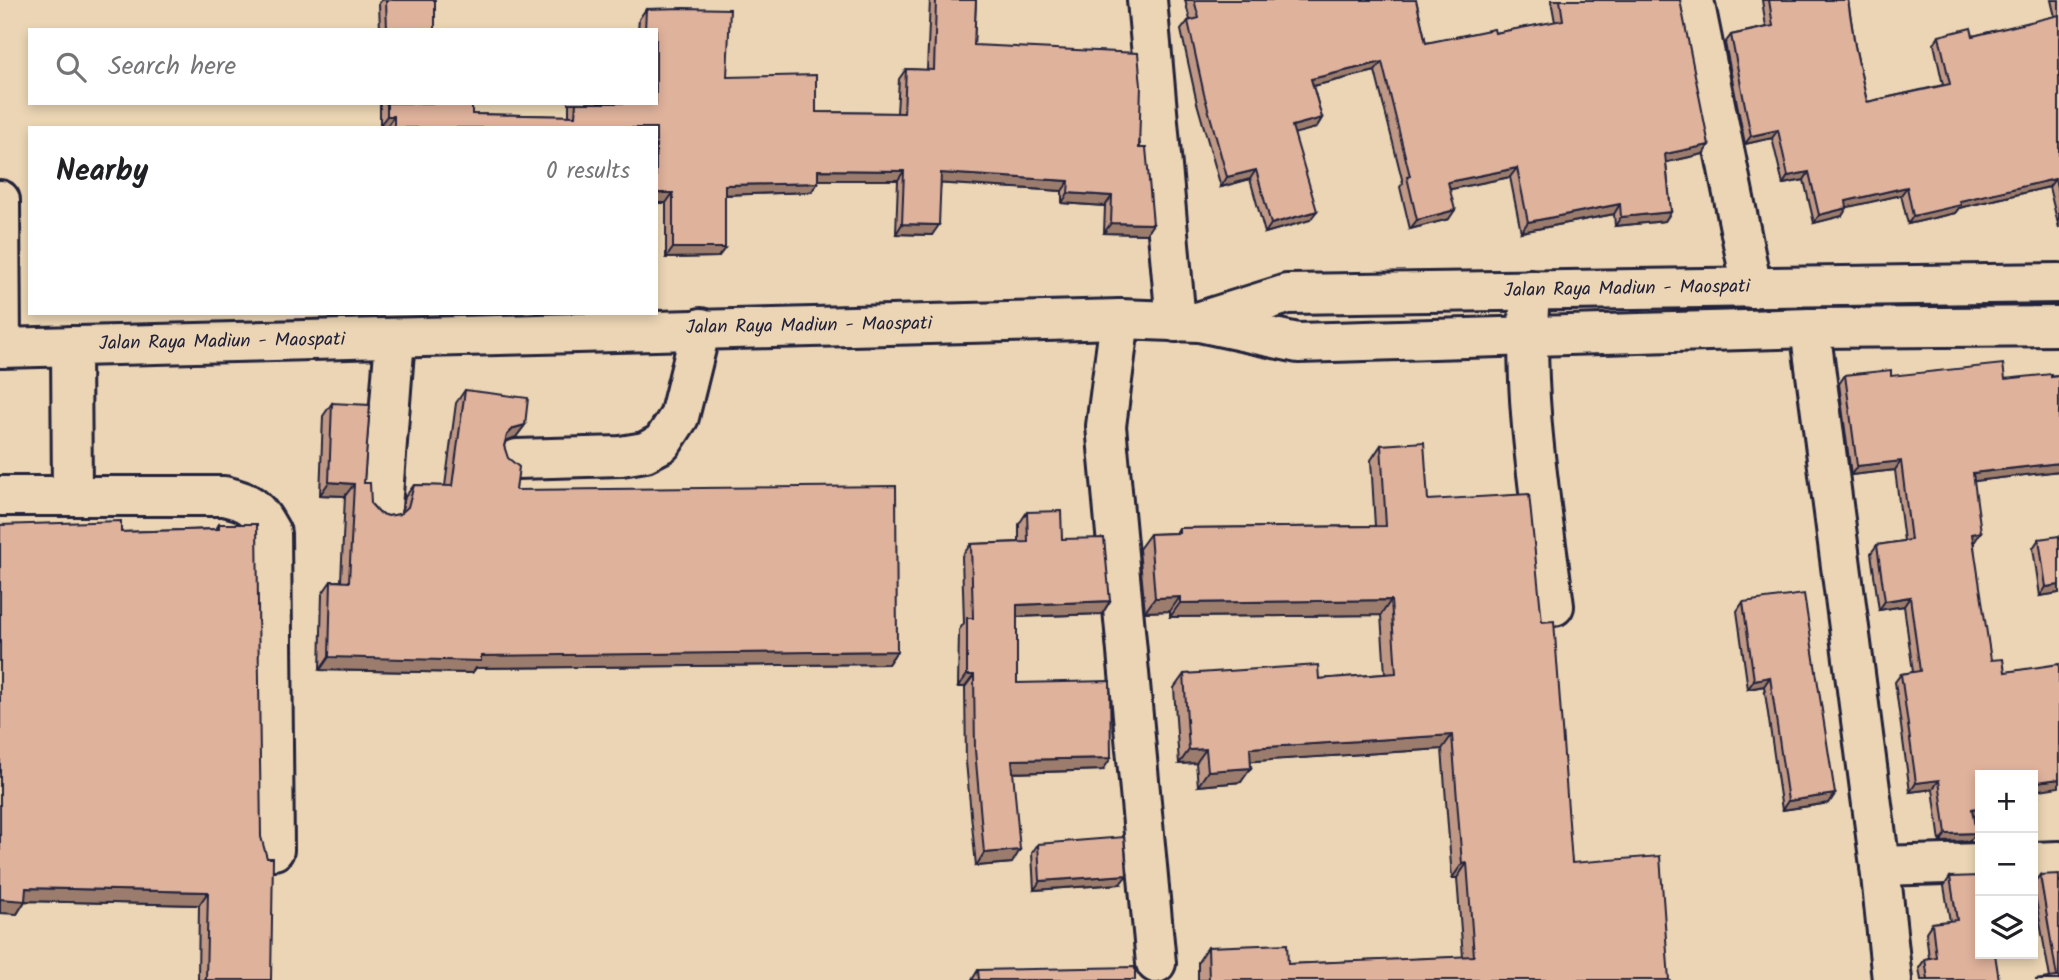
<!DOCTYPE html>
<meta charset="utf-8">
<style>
:root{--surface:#fff;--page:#f2f2f2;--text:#202124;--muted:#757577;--line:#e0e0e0}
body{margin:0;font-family:Kalam,sans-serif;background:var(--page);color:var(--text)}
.controls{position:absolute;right:21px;bottom:21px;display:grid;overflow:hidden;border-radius:0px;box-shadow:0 4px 10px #0003}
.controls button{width:63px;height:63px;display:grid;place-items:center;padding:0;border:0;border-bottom:2px solid var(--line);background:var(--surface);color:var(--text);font:35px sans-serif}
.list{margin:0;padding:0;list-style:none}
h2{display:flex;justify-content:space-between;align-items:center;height:91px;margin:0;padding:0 28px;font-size:30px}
h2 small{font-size:23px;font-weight:400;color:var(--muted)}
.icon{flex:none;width:38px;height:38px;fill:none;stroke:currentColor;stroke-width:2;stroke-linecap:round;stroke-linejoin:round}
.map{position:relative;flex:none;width:2059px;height:980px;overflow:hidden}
.search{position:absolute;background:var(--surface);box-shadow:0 4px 10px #0003;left:28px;top:28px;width:630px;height:77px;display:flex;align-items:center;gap:18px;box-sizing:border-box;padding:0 24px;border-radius:0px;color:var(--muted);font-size:26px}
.panel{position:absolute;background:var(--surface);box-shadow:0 4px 10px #0003;left:28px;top:126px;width:630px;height:189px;border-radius:0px}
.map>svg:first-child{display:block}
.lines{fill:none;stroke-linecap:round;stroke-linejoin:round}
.minor-casing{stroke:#22223b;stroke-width:44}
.highway-casing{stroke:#22223b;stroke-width:44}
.minor{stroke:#ebd5b4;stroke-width:38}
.highway{stroke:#ebd5b4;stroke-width:38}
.wall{fill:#c09986;stroke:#22223b;stroke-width:2}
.shaded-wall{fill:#9c7d6d;stroke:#22223b;stroke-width:2}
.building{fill:#dfb29c;stroke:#22223b;stroke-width:2}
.labels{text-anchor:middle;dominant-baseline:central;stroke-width:6;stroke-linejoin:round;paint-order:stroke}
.street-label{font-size:19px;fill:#22223b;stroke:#ebd5b4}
</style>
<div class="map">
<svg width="2059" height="980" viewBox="0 0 2059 980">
<rect width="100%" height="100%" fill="#ebd5b4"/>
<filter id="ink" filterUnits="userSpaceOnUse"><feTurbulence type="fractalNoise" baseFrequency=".0143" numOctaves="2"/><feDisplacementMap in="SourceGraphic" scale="14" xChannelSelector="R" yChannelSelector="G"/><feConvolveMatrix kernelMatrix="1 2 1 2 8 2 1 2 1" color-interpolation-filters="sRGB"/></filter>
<g filter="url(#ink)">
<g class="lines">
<defs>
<g id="minor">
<polyline points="1147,0 1176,322"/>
<polyline points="1694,0 1752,288"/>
<polyline points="0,200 1,348"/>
<path d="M 1530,290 C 1522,396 1541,501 1554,606"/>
<polyline points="1120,319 1106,426 1156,963"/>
<polyline points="1810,328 1880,866 1892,980"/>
<polyline points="71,346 72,496"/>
<polyline points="517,459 621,456 645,452 662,443 679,417 701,328"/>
<path d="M 0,496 L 224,496 C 252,502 257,508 271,533 L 274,850"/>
<polyline points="382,507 395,338"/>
<polyline points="2033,862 2059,861"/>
<polyline points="1880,866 1980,863"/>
</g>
<g id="highway">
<polyline points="1201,321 1287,294 2059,283"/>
<polyline points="0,348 1120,319 1199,322 1298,343 1810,328 2059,326"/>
</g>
</defs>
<!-- minor casing -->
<use href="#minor" class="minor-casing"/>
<!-- highway casing -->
<use href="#highway" class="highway-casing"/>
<!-- minor -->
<use href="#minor" class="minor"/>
<!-- highway -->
<use href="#highway" class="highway"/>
</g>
<!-- wall -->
<g class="wall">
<polygon points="382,0 386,0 435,30 380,30 379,3"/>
<polygon points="930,0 976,0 974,45 1139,148 1146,234 1104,233 1105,206 1062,203 1062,191 941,183 932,235 896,234 898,180 818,180 811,192 725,195 725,248 718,257 666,258 666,203 656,128 387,128 387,126 380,125 380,103 472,103 472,114 569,116 569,103 656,103 656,30 638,30 639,19 646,9 727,77 816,112 897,113 899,79 906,69 927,70"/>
<polygon points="1185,0 1416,0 1426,43 1495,33 1555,22 1551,0 1680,0 1703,154 1666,162 1671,212 1665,221 1615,226 1614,214 1521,232 1510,177 1450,189 1449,219 1410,229 1400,187 1403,183 1375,71 1313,86 1322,118 1316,128 1294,133 1310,220 1265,233 1250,179 1221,187 1197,103 1181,30 1188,21 1190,20"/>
<polygon points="1762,0 1848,0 1855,46 1867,102 1943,85 1934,44 1939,36 1973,36 2055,17 2051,0 2059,0 2059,228 2049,187 1959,208 1955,213 1908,224 1901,195 1847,207 1842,216 1814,223 1804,180 1783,184 1772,138 1745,144 1725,43 1731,35 1766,27"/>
<polygon points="1845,375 2005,379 2059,376 2059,471 1974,481 1975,541 1974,541 1980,775 1980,815 1973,816 1970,841 1940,842 1933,789 1910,792 1895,682 1901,674 1913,672 1904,606 1879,610 1871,553 1877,545 1904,541 1895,470 1851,475 1839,384"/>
<polygon points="465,390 525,425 516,437 506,441 504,446 516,490 897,651 888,664 476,668 472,673 320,670 322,594 331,581 341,581 345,496 320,495 323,416 332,403 371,504 379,513 388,516 400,514 401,513 405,497 414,485 445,486 456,403"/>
<polygon points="1381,445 1428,500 1542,622 1572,863 1669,980 1198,980 1198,962 1208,947 1288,964 1463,957 1457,878 1452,878 1442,749 1251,761 1241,782 1198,786 1196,763 1179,764 1174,688 1184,674 1319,679 1385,674 1381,615 1170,617 1170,611 1145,612 1139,549 1150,534 1176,533 1179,528 1375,526 1371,460"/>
<polygon points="1027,512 1062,539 1110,601 1102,614 1017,617 1017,683 1103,770 1013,773 1012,863 976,866 966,762 965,687 958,687 959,630 964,623 962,556 971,544 1019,542 1019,524"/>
<polygon points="219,524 261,837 271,980 198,980 199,905 25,901 17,914 121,532 216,529"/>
<polygon points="2039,539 2059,593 2040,596 2033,548"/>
<polygon points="1743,602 1835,794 1829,803 1782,810 1764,686 1748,689 1737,611"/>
<polygon points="1038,844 1120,884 1034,890 1032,853"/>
<polygon points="2040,875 2059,980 2050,978 2033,884"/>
<polygon points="1950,877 1999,980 1921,980 1919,968 1925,959 1929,958 1926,932 1932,923 1950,921 1944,886"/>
<polygon points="978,970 1135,980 972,980"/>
</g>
<!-- shaded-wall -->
<g class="shaded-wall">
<polygon points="1382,62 1375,71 1305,88 1311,79"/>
<polygon points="387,116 394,116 387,126 380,125"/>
<polygon points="1322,118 1316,128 1286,136 1292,126"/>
<polygon points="1778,130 1772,138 1745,144 1751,136"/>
<polygon points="1709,145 1703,154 1659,164 1665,154"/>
<polygon points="1517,168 1510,177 1442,191 1448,182"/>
<polygon points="818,170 904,171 898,180 811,180"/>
<polygon points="1256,170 1250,179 1221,187 1227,177"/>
<polygon points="1809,172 1804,180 1783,184 1788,176"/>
<polygon points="941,173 1069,181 1062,191 934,183"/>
<polygon points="2055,179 2049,187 1959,208 1955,213 1908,224 1913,216 1960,201"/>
<polygon points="818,183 811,192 718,195 725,185"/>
<polygon points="1907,187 1901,195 1840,209 1846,201"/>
<polygon points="656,193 673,193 666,203 656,203"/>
<polygon points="1068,193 1112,196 1105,206 1062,203"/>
<polygon points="1620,204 1614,214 1521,232 1528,222"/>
<polygon points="1847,208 1842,216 1814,223 1819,215"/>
<polygon points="1455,210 1449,219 1410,229 1417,220"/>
<polygon points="1317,211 1310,220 1265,233 1271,224"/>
<polygon points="1671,212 1665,221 1615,226 1621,217"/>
<polygon points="1111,223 1153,224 1146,234 1104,233"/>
<polygon points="902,224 939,225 932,235 896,234"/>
<polygon points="673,248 725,248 718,257 666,258"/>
<polygon points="525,425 516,437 505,441 507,435 514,428"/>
<polygon points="1901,461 1895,470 1851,475 1857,466"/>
<polygon points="2059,463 2059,471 1967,482 1973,473"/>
<polygon points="329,482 354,484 345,496 320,495"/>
<polygon points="1981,532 1975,541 1966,542 1972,534"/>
<polygon points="2059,585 2059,593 2040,596 2046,587"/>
<polygon points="1180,597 1170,611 1145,612 1155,598"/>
<polygon points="1910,597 1904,606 1879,610 1885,601"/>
<polygon points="1391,600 1381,615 1170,617 1180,603"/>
<polygon points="1110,601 1102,614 1008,617 1017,605"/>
<polygon points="897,651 888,664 476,668 472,673 320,670 329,657"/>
<polygon points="967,675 974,675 965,687 958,687"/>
<polygon points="1770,677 1764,686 1748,689 1754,680"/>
<polygon points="1452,735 1442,749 1240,762 1250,748"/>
<polygon points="1206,749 1196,763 1179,764 1189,750"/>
<polygon points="1111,758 1103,770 1004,773 1012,760"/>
<polygon points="1251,768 1241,782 1198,786 1208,771"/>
<polygon points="2059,779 2059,787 2033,791 2036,782"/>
<polygon points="1939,780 1933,789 1910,792 1916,783"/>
<polygon points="1835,794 1829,803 1782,810 1788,801"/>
<polygon points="2038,798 2033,806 2033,799"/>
<polygon points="1980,807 1980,815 1966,817 1972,809"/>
<polygon points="1976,833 1970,841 1940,842 1946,834"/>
<polygon points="1020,850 1012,863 976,866 984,853"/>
<polygon points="1467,863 1457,878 1452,878 1462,864"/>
<polygon points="1127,875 1120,884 1034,890 1040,881"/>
<polygon points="26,888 208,892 199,905 25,901 17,914 0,913 0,899"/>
</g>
<!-- building -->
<g class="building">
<polygon points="386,0 435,0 435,30 387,30"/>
<polygon points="936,0 976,0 974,45 1138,53 1141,86 1139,148 1146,148 1153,224 1111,223 1112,196 1068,193 1069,181 941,173 939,225 902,224 904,171 818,170 818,183 725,185 725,248 673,248 673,193 656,193 656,128 394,128 394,116 387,116 387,103 472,103 472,114 575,116 576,103 656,103 656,30 645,30 646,9 683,8 730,9 727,77 816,75 816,112 904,113 906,69 934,70"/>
<polygon points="1194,0 1416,0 1426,43 1494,29 1495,33 1563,20 1560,0 1680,0 1709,145 1665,154 1671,212 1621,217 1620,204 1528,222 1517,168 1448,182 1455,210 1417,220 1407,177 1410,176 1382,62 1311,79 1322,118 1292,126 1317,211 1271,224 1256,170 1227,177 1204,94 1188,21 1199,18"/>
<polygon points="1769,0 1848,0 1855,46 1867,102 1950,84 1939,36 1971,28 1973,36 2059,15 2059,198 2055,179 1960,201 1961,205 1913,216 1907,187 1846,201 1847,208 1819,215 1809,172 1788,176 1778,130 1751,136 1731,35 1773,26"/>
<polygon points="2003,364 2005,379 2051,374 2051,377 2059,376 2059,463 1973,473 1981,532 1972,534 1991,660 2003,659 2005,672 2059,664 2059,779 2036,782 2038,798 2033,799 2033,775 1980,775 1980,807 1972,809 1976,833 1946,834 1939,780 1916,783 1901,674 1920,671 1910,597 1885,601 1877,545 1911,540 1901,461 1857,466 1845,375 1891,370 1891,376"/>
<polygon points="465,390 528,398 525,425 514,428 507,435 504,446 508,458 519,467 516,490 896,486 897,651 481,656 481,661 329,657 331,581 349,582 354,484 329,482 332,403 370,405 364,483 370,483 371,504 379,513 388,516 400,514 408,507 414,485 452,486"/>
<polygon points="1424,442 1428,500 1529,494 1542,622 1554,621 1572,863 1660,856 1669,980 1209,980 1208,947 1287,944 1288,964 1474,956 1467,863 1462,864 1452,735 1250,748 1251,768 1208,771 1206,749 1189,750 1184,674 1318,665 1319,679 1396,673 1391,600 1180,603 1180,597 1155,598 1150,534 1179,533 1179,528 1386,526 1381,445"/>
<polygon points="1061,511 1062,539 1104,538 1110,601 1017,605 1017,683 1110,681 1111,758 1012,760 1020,850 984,853 975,750 974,675 967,675 967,618 973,618 971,544 1028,542 1027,512"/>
<polygon points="121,521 121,532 219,529 219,524 257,524 261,837 267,858 273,858 271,980 206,980 208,892 26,888 25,901 0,899 0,525"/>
<polygon points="2059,536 2059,585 2046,587 2039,539"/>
<polygon points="1804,594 1835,794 1788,801 1770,677 1754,680 1743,602"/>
<polygon points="1124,837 1127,875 1040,881 1038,844"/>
<polygon points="2059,874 2059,980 2035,980 2057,977 2040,875"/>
<polygon points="1980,876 1980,954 1995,954 1999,980 1928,980 1925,959 1936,957 1932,923 1957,920 1950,877"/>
<polygon points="1135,967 1135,980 979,980 978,970"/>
</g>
</g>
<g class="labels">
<!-- street labels -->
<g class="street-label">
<text transform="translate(1627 289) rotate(-1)">Jalan Raya Madiun - Maospati</text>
<text transform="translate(809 326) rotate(-1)">Jalan Raya Madiun - Maospati</text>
<text transform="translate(222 342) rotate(-1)">Jalan Raya Madiun - Maospati</text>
</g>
</g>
</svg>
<div class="controls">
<button>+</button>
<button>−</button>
<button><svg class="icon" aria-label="layers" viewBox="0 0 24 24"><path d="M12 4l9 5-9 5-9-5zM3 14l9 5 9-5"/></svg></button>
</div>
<div class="search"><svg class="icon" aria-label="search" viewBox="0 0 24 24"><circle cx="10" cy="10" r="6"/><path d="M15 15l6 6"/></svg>Search here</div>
<section class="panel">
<h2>Nearby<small>0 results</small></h2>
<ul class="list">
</ul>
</section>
</div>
